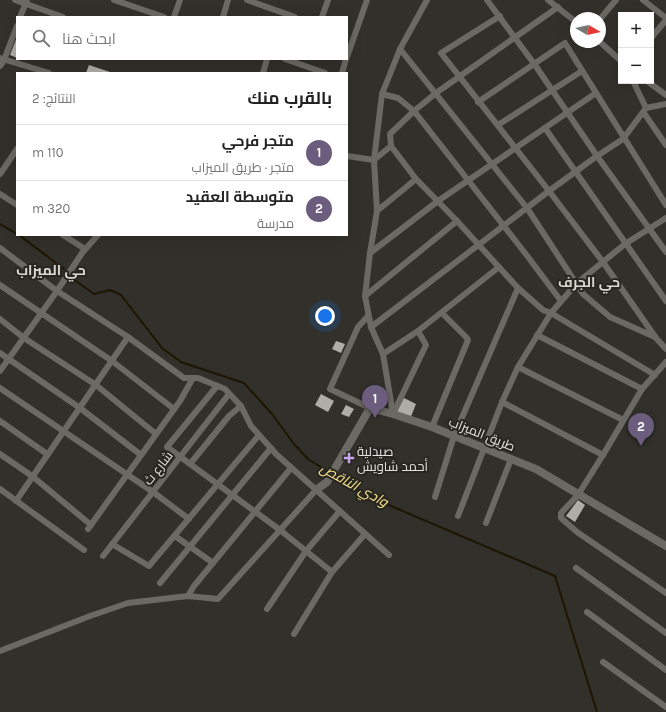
<!DOCTYPE html>
<html lang="ar">
<meta charset="utf-8">
<style>
:root{--surface:#fff;--page:#f6f6f6;--text:#222;--muted:#767676;--line:#e0e0e0;--accent:#6c5d7e}
body{margin:0;font-family:Karla,Cairo,sans-serif;background:var(--page);color:var(--text);direction:rtl}
.controls{position:absolute;right:12px;top:12px;display:grid;overflow:hidden;border-radius:0px;box-shadow:0 4px 16px #0002}
.controls button{width:36px;height:36px;display:grid;place-items:center;padding:0;border:0;border-bottom:1px solid var(--line);background:var(--surface);color:var(--text);font:20px sans-serif}
.compass{position:absolute;left:570px;top:12px;width:36px;height:36px;border-radius:50%;background:var(--surface);box-shadow:0 4px 16px #0002;rotate:99deg}
.you{position:absolute;left:325px;top:316px;width:14px;height:14px;margin:-10px;border:3px solid #fff;border-radius:50%;background:#1a73e8;box-shadow:0 0 0 6px #1a73e833}
.badge{display:grid;place-items:center;width:26px;height:26px;border-radius:50%;background:var(--accent);color:#fff;font-size:13px;font-weight:700}
.pin{position:absolute;translate:-50% -33px;filter:drop-shadow(0 1px 2px #0008)}
.pin::after{content:'';position:absolute;top:21px;width:14px;height:12px;background:inherit;clip-path:polygon(0 0,100% 0,50% 100%)}
.list{margin:0;padding:0;list-style:none}
h2{display:flex;justify-content:space-between;align-items:center;height:52px;margin:0;padding:0 16px;font-size:17px}
h2 small{font-size:13px;font-weight:400;color:var(--muted)}
.list li{display:grid;grid-template-columns:26px 1fr auto;gap:12px;align-items:center;box-sizing:border-box;height:56px;padding:0 16px;border-top:1px solid var(--line)}
.list b{display:block;font-size:15px;white-space:nowrap}
.list p{margin:0;font-size:13px;white-space:nowrap;color:var(--muted)}
.list em{font-size:13px;font-style:normal;color:var(--muted)}
.icon{flex:none;width:22px;height:22px;fill:none;stroke:currentColor;stroke-width:2;stroke-linecap:round;stroke-linejoin:round}
.map{position:relative;flex:none;width:666px;height:712px;overflow:hidden;direction:ltr}
.search{position:absolute;background:var(--surface);box-shadow:0 4px 16px #0002;left:16px;top:16px;width:332px;height:44px;display:flex;align-items:center;gap:10px;box-sizing:border-box;padding:0 14px;border-radius:0px;color:var(--muted);font-size:15px}
.panel{position:absolute;background:var(--surface);box-shadow:0 4px 16px #0002;left:16px;top:72px;width:332px;height:164px;border-radius:0px;direction:rtl}
.map>svg:first-child{display:block}
.lines{fill:none;stroke-linecap:round;stroke-linejoin:round}
.stream{stroke:#1d1600;stroke-width:2}
.building{fill:#afada7}
.minor{stroke:#6b6963;stroke-width:6}
.tertiary{stroke:#6b6963;stroke-width:8}
.poi-dot{fill:#c7a6ef;stroke:#272621;stroke-width:1.5}
.labels{text-anchor:middle;dominant-baseline:central;stroke-width:4;stroke-linejoin:round;paint-order:stroke}
.street-label{font-size:13px;fill:#e4e4e0;stroke:#272621}
.poi-label{font-size:13px;fill:#e4e4e0;stroke:#272621;text-anchor:start}
.neighbourhood-label{font-size:14px;font-weight:bold;fill:#dbd9d2;stroke:#272621}
.water-label{font-size:14px;font-style:italic;fill:#fce48b;stroke:#272621}
</style>
<div class="map">
<svg width="666" height="712" viewBox="0 0 666 712">
<rect width="100%" height="100%" fill="#31302a"/>
<g class="lines">
<!-- stream -->
<g class="stream">
<polyline points="0,224 17,234"/>
<polyline points="19,235 64,269"/>
<polyline points="73,279 94,294 110,290 121,295 162,348 181,362 244,383 272,414 294,444 308,459 330,473"/>
<polyline points="333,475 346,484 391,506 555,576 597,712"/>
</g>
</g>
<!-- building -->
<g class="building">
<polygon points="17,37 17,58 10,55"/>
<polygon points="89,65 113,73 86,73"/>
<polygon points="336,341 345,344 341,353 332,349"/>
<polygon points="321,394 334,401 328,412 315,405"/>
<polygon points="404,398 416,404 410,419 396,413"/>
<polygon points="346,405 354,409 349,417 341,414"/>
<polygon points="578,500 585,505 575,522 566,516"/>
</g>
<g class="lines">
<!-- minor -->
<g class="minor">
<polyline points="15,0 63,17"/>
<polyline points="114,0 164,17"/>
<polyline points="247,0 295,17"/>
<polyline points="487,0 535,65 597,156 666,252"/>
<polyline points="548,0 576,22"/>
<polyline points="643,0 666,18"/>
<polyline points="558,7 436,93 414,111 390,134 391,146 416,179 457,221 518,288 543,310 551,313 655,375"/>
<polyline points="500,16 441,53 549,191 603,262 656,338 666,349"/>
<polyline points="20,17 27,0"/>
<polyline points="174,17 180,0"/>
<polyline points="223,17 228,0"/>
<polyline points="322,17 328,0"/>
<polyline points="600,19 616,0"/>
<polyline points="651,38 666,20"/>
<polyline points="600,42 621,61"/>
<polyline points="400,49 527,208 583,294 610,317 655,337"/>
<polyline points="347,57 367,0"/>
<polyline points="0,58 49,73"/>
<polyline points="285,59 325,73"/>
<polyline points="0,66 4,60 17,26"/>
<polyline points="263,73 267,59"/>
<polyline points="342,73 346,59"/>
<polyline points="633,81 646,108"/>
<polyline points="647,81 666,95"/>
<polyline points="382,94 398,98 414,111 525,253 561,301"/>
<polyline points="478,102 565,43 666,205"/>
<polyline points="646,108 666,104"/>
<polyline points="644,113 666,145"/>
<polyline points="498,125 582,71"/>
<polyline points="545,128 666,301"/>
<polyline points="347,156 374,160 391,146"/>
<polyline points="0,174 17,149"/>
<polyline points="0,194 17,205"/>
<polyline points="377,211 416,179"/>
<polyline points="63,235 85,249"/>
<polyline points="0,248 57,291 128,337 184,378 198,378 225,389 241,406 251,426 276,454 389,555"/>
<polyline points="370,253 438,201 596,93"/>
<polyline points="0,285 112,361 174,409"/>
<polyline points="365,296 457,221"/>
<polyline points="368,316 358,327 330,389 370,408"/>
<polyline points="0,319 24,338 96,385 156,434"/>
<polyline points="371,327 549,191 597,156 623,139 646,108"/>
<polyline points="537,335 642,389"/>
<polyline points="0,353 80,408 141,455"/>
<polyline points="383,354 418,331 499,267"/>
<polyline points="666,362 642,389 603,455 578,495 561,513 561,518 577,532 666,593"/>
<polyline points="518,367 623,420"/>
<polyline points="0,371 57,291 82,253 98,235"/>
<polyline points="217,386 167,447 280,530 332,572"/>
<polyline points="0,388 153,492 189,519"/>
<polyline points="502,402 603,455"/>
<polyline points="393,414 383,354 371,327 365,296 370,253 377,211 374,160 382,94 400,49 427,0"/>
<polyline points="393,414 426,345 418,331"/>
<polyline points="0,421 47,454"/>
<polyline points="432,427 468,340 466,337 442,313"/>
<polyline points="0,454 32,476 91,525"/>
<polyline points="190,464 229,416 241,406"/>
<polyline points="0,489 84,550"/>
<polyline points="435,497 454,436 518,288"/>
<polyline points="16,501 128,337"/>
<polyline points="458,516 502,402 518,367 551,313 577,283 625,244 666,218"/>
<polyline points="486,523 511,459"/>
<polyline points="88,529 180,401 193,378"/>
<polyline points="175,536 213,563"/>
<polyline points="112,544 149,566 259,435"/>
<polyline points="103,556 229,394"/>
<polyline points="576,568 666,633"/>
<polyline points="160,583 271,448"/>
<polyline points="188,596 194,586 291,468"/>
<polyline points="267,609 306,551 340,511"/>
<polyline points="587,612 666,670"/>
<polyline points="294,634 332,572 365,534"/>
<polyline points="0,651 90,616 128,603 188,596 218,599 316,490"/>
<polyline points="603,662 666,707"/>
</g>
<!-- tertiary -->
<polyline class="tertiary" points="316,490 327,482 370,408 393,414 432,427 536,469 666,546"/>
</g>
<!-- markers -->
<path class="poi-dot" d="M347 452h4v4h4v4h-4v4h-4v-4h-4v-4h4z"/>
<g class="labels">
<!-- street labels -->
<g class="street-label">
<text transform="translate(482 434) rotate(22)">طريق الميزاب</text>
<text transform="translate(158 468) rotate(-52)">شارع ث</text>
</g>
<!-- poi labels -->
<g class="poi-label">
<text x="357" y="451">صيدلية<tspan x="357" dy="15">أحمد شاويش</tspan></text>
</g>
<!-- neighbourhood labels -->
<g class="neighbourhood-label">
<text x="51" y="270">حي الميزاب</text>
<text x="589" y="282">حي الجرف</text>
</g>
<!-- water labels -->
<g class="water-label">
<text transform="translate(354 485) rotate(29)">وادي الناقص</text>
</g>
</g>
</svg>
<div class="controls">
<button>+</button>
<button>−</button>
</div>
<svg class="compass" viewBox="-18 -18 36 36"><path d="M0-13l5 13h-10z" fill="#e53935"/><path d="M0 13l5-13h-10z" fill="#767676"/></svg>
<div class="you"></div>
<div class="pin badge" style="left:375px;top:418px">1</div>
<div class="pin badge" style="left:641px;top:446px">2</div>
<div class="search"><svg class="icon" aria-label="search" viewBox="0 0 24 24"><circle cx="10" cy="10" r="6"/><path d="M15 15l6 6"/></svg>ابحث هنا</div>
<section class="panel">
<h2>بالقرب منك<small>النتائج: 2</small></h2>
<ul class="list">
<li><span class="badge">1</span><div><b>متجر فرحي</b><p>متجر · طريق الميزاب</p></div><em>110 m</em></li>
<li><span class="badge">2</span><div><b>متوسطة العقيد</b><p>مدرسة</p></div><em>320 m</em></li>
</ul>
</section>
</div>
